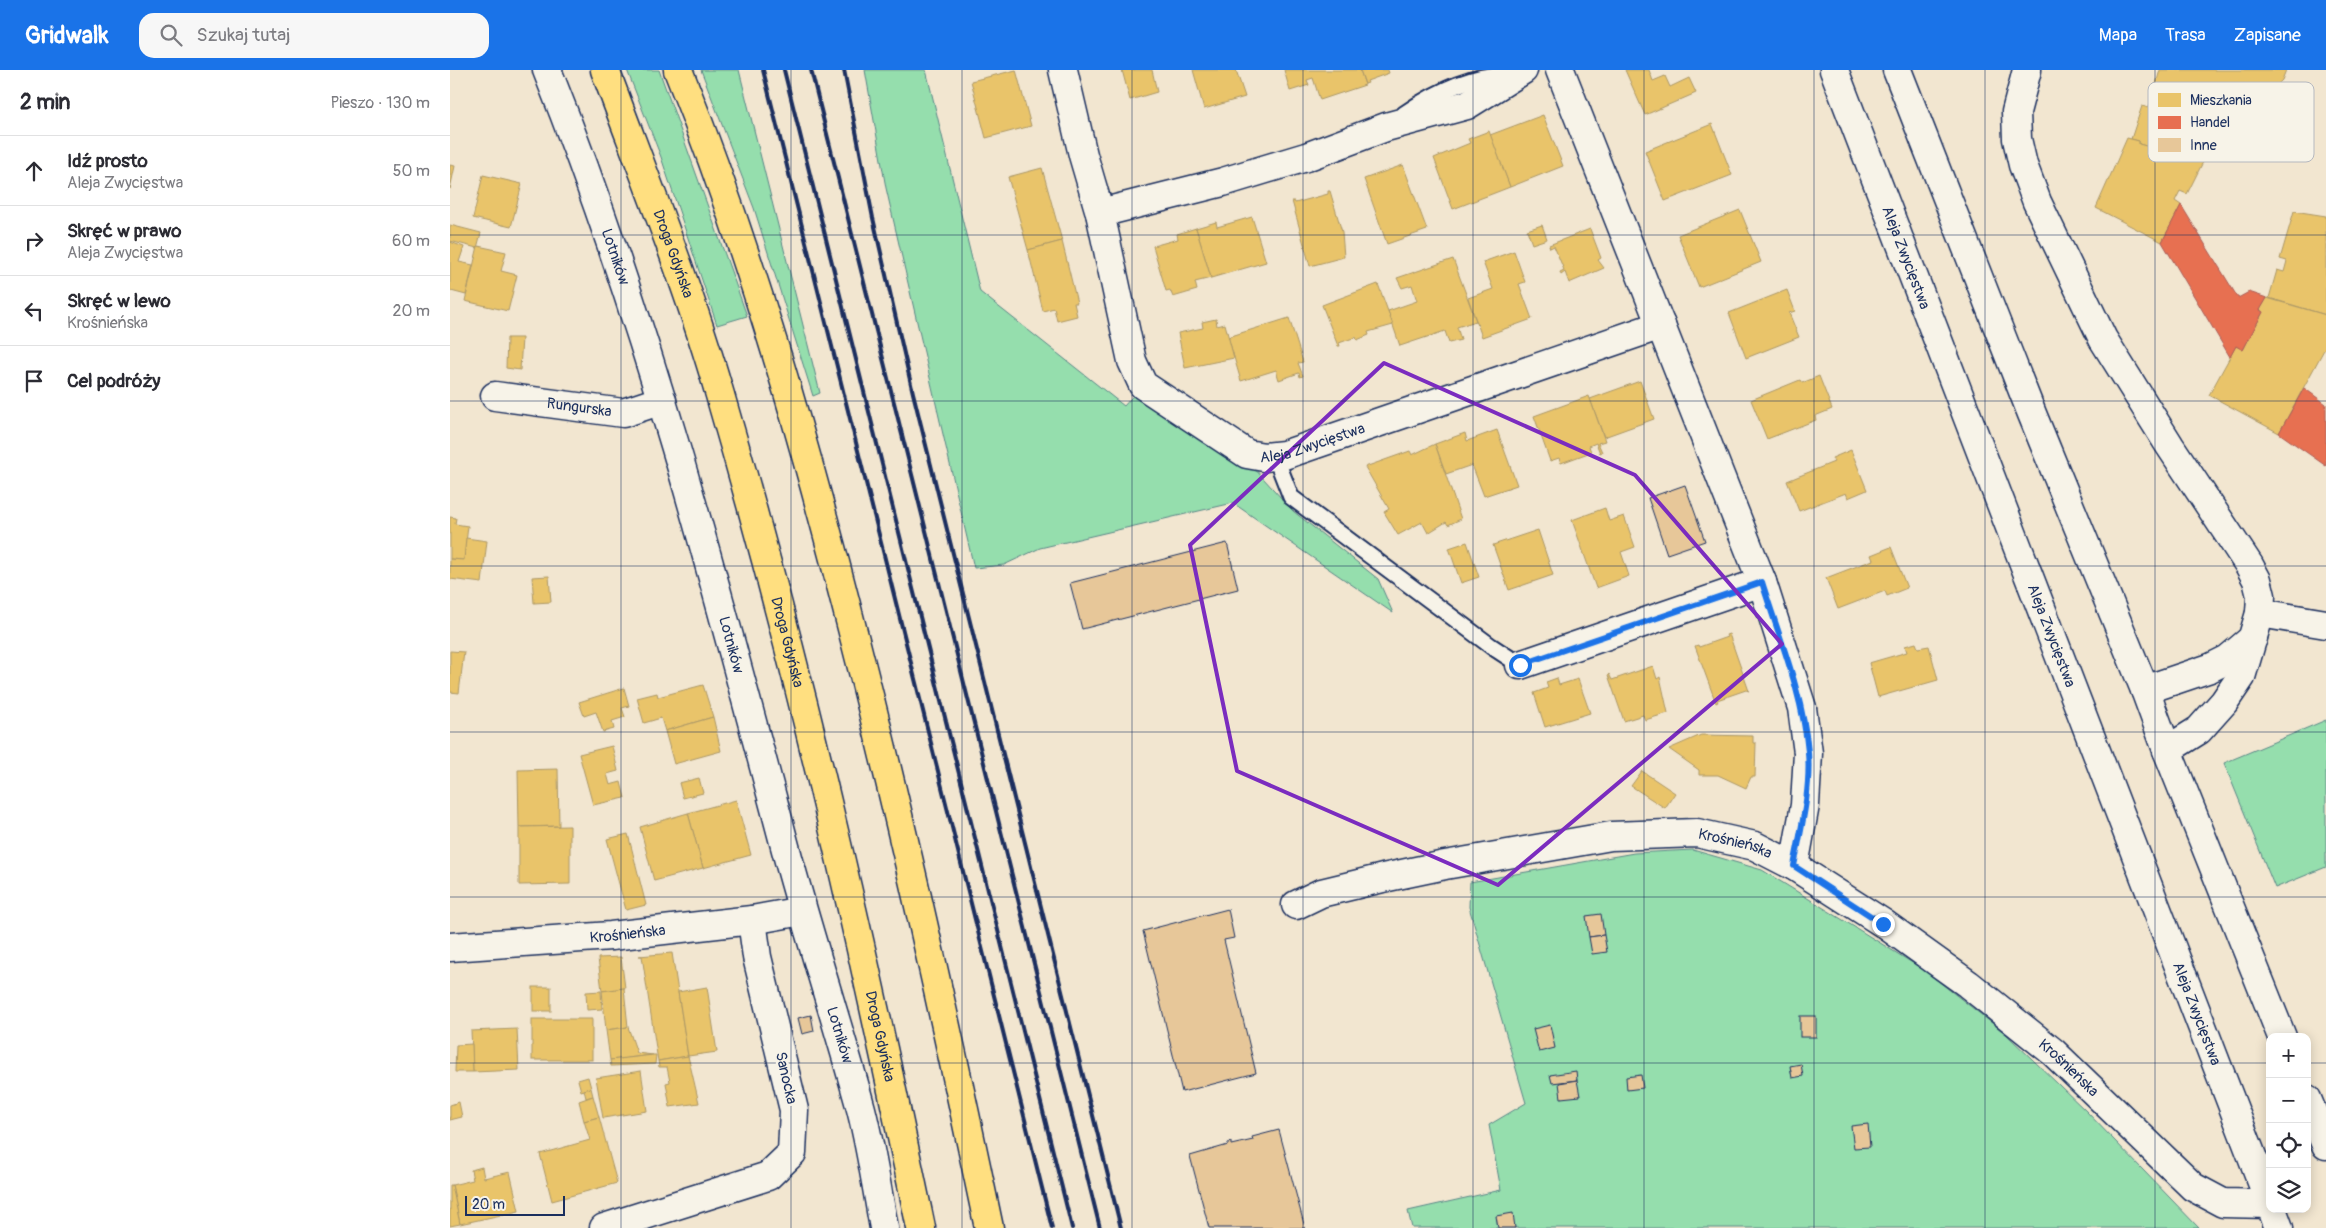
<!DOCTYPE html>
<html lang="pl">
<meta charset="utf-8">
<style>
:root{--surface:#fff;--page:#f7f7f7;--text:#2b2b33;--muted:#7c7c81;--line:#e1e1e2;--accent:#1a73e8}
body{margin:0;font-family:Pangolin,sans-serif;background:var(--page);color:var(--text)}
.controls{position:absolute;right:15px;bottom:15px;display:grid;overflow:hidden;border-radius:10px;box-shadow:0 2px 12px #0003}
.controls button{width:45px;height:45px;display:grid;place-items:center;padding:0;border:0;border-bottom:1px solid var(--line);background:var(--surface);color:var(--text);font:25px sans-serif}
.scale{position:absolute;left:15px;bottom:12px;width:100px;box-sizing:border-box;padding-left:5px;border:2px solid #1b2f5e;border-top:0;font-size:14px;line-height:18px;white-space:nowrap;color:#1b2f5e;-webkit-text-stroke:4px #f7f3e8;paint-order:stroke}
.stop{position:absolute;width:15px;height:15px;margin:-11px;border:4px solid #1a73e8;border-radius:50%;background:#fff}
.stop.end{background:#1a73e8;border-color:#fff;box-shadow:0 1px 5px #0008}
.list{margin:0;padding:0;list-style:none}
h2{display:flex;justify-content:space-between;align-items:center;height:65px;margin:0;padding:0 20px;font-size:21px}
h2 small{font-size:16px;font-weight:400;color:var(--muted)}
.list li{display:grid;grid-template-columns:32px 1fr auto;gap:15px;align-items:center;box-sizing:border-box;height:70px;padding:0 20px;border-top:1px solid var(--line)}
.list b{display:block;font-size:19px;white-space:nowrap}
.list p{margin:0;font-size:16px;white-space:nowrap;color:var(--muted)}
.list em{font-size:16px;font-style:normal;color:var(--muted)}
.icon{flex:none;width:28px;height:28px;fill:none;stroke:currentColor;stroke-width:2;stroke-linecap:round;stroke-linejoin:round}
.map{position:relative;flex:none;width:1876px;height:1158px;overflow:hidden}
header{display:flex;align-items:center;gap:30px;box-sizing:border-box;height:70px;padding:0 25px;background:var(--accent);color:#fff}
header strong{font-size:24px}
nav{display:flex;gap:28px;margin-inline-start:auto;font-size:18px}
.search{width:350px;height:45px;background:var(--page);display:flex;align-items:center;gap:12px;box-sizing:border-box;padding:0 18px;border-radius:15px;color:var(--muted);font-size:19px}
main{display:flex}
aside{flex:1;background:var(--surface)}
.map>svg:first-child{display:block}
.green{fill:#95dead;stroke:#588686}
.homes{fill:#e9c46a;stroke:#ab9766}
.shops{fill:#e76f51;stroke:#aa5c55}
.building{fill:#e7c799;stroke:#1b2f5e}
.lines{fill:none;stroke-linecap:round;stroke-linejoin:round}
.lane-casing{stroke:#1b2f5e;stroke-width:19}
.street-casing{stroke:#1b2f5e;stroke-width:31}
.secondary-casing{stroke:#1b2f5e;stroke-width:31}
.primary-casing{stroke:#1b2f5e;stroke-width:31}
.lane{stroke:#f7f3e8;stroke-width:15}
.street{stroke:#f7f3e8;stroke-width:28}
.secondary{stroke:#f7f3e8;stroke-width:28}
.primary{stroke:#ffdf80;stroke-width:28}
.rail{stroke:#1b2f5e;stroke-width:4}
.route{stroke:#1a73e8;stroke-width:6}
.marked{fill:none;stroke:#7b2cbf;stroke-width:4;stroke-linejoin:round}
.grid{fill:none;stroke:#1b2f5e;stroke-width:1;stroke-opacity:0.55}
.labels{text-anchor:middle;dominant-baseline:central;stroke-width:5;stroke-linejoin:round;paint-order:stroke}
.street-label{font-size:15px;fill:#1b2f5e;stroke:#f7f3e8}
.key{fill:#f7f3e8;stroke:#b5b8bf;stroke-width:1}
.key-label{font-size:14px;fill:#1b2f5e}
</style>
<header>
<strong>Gridwalk</strong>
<div class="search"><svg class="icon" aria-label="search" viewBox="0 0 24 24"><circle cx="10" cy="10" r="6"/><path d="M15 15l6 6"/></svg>Szukaj tutaj</div>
<nav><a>Mapa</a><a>Trasa</a><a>Zapisane</a></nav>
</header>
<main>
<aside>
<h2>2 min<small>Pieszo · 130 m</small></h2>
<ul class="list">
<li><svg class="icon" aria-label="ahead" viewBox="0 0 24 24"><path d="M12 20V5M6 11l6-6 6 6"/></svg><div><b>Idź prosto</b><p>Aleja Zwycięstwa</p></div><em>50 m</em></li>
<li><svg class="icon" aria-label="right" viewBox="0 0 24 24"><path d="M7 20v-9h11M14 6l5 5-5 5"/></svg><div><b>Skręć w prawo</b><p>Aleja Zwycięstwa</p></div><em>60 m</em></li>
<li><svg class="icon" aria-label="left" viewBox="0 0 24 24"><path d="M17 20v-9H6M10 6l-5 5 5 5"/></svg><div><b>Skręć w lewo</b><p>Krośnieńska</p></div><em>20 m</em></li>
<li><svg class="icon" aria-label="arrive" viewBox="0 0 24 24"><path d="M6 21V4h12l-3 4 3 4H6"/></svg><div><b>Cel podróży</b></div></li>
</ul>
</aside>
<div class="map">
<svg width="1876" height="1158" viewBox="0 0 1876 1158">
<rect width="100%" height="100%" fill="#f2e6d0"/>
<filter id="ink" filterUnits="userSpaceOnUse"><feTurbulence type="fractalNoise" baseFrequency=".02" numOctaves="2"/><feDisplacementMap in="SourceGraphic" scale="10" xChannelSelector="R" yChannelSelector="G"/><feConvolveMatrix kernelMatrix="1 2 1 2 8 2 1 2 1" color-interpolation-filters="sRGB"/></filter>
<g filter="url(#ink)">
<!-- green -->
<g class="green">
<polygon points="177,0 209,0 297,246 267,255 211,87"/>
<polygon points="251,0 289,0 370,323 363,326 304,138"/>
<polygon points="415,0 476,0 530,222 674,336 688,320 803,397 843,441 928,509 943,543 783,433 590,478 554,495 524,498 436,118"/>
<polygon points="1876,650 1876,797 1825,818 1774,693"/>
<polygon points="1243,780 1312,800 1474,900 1556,964 1636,1041 1749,1158 962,1158 958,1141 1051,1120 1039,1055 1076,1033 1019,837 1020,812 1184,783"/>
</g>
<!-- homes -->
<g class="homes">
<polygon points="566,0 581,56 536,68 521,11"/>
<polygon points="672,0 702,0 707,22 680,30"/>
<polygon points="743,0 786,0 795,27 754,39"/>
<polygon points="834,0 910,0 915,15 870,30 863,8 857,10 859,15 840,21"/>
<polygon points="910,0 938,0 939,3 917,11 918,13 915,14"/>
<polygon points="1175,0 1199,0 1203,11 1215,6 1220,17 1239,8 1246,23 1195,45"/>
<polygon points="1710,0 1836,0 1832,10 1753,92 1689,74 1689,71 1681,69 1692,36 1699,38"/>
<polygon points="1093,45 1113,96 1060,117 1040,65"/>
<polygon points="1262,54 1282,105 1215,131 1195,81"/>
<polygon points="1039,61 1060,117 1003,139 984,88 1020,73 1018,69"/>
<polygon points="1677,68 1689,71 1689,74 1753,92 1737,124 1730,121 1725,131 1731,135 1712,172 1646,138"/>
<polygon points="0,95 5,96 0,119"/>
<polygon points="953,95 977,160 937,174 914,109"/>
<polygon points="592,98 612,171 578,180 558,107"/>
<polygon points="33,105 72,114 61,157 23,148"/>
<polygon points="878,121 880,121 892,162 894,187 860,196 842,131 844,131 845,133 878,124"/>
<polygon points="1290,140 1311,192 1249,217 1228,165"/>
<polygon points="1844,141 1876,146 1876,245 1819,228 1827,200 1834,202 1837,191 1830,189"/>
<polygon points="802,147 816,192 761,208 746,158 766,152 767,157"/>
<polygon points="0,155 31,163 27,178 0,171"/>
<polygon points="1092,155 1097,169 1082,174 1077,160"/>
<polygon points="746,158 761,208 745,212 747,220 723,227 720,220 716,221 703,176 728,169 727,164"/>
<polygon points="1140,159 1151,188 1148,190 1154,198 1119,213 1115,202 1111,205 1110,202 1114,200 1104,176 1100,178 1099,175"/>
<polygon points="612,171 627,233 624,233 627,246 607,251 604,238 593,241 578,180"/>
<polygon points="0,172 14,177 9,192 23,195 16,225 1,221 0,219"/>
<polygon points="28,176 56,182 51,201 67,205 58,241 15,231"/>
<polygon points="1064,181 1075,212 1069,214 1082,249 1032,267 1018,228 1043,219 1033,192"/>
<polygon points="1003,189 1026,251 1007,257 1011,270 999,273 995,261 950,276 938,241 967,231 962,215 952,218 947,208"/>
<polygon points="928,214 943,255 918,262 919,265 907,270 906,267 889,273 890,276 888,276 872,235"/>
<polygon points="1337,220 1345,241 1339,243 1349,267 1296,288 1279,243"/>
<polygon points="1817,228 1876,245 1876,276 1829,363 1759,325 1786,276 1793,280 1813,242 1810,240"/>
<polygon points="839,248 853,292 848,293 853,306 850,307 849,303 829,310 826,300 791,311 778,267"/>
<polygon points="766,249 767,256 775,254 784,288 735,298 728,263 753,258 752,252"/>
<polygon points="57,268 72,268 70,300 56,298"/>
<polygon points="1369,306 1382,339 1365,346 1366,350 1317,369 1301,330 1350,310 1352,313"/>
<polygon points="1190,311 1204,349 1154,367 1140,329"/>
<polygon points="1139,326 1155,371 1148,373 1152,382 1150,383 1146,373 1139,376 1141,382 1111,393 1109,388 1100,391 1084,346"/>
<polygon points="1047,360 1067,415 1034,426 1022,395 996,404 985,374 1015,363 1017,371"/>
<polygon points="985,374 1011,449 998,455 996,452 978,463 972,452 948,465 934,442 939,439 915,397 960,381 962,385"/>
<polygon points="1401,380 1417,420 1398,428 1396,423 1349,441 1337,411 1384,392 1382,388"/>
<polygon points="1155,438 1159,451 1174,446 1185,477 1171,482 1179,506 1146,518 1122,450"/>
<polygon points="0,447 6,448 5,454 18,456 14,490 0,489"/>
<polygon points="1088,460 1103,505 1059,520 1043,475"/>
<polygon points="16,468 37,471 32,513 0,509 0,489 14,490"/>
<polygon points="1017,472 1029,507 1011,513 999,478"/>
<polygon points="1441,477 1457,518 1437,526 1435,521 1388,539 1376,508 1423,490 1421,485"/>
<polygon points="99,506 101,532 84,533 82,507"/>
<polygon points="1279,564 1299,621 1296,620 1267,630 1268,632 1266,633 1245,576 1248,575 1249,577 1277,567 1276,565"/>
<polygon points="1466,573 1468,578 1479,576 1488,610 1428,627 1419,593 1457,582 1455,576"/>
<polygon points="0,581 14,582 9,623 0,622"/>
<polygon points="1203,596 1207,609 1210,607 1218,643 1195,650 1193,645 1174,651 1158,605 1159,604 1162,610"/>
<polygon points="1107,608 1109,615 1128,609 1140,643 1095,657 1084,623 1098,618 1096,612"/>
<polygon points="253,615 263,647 215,661 211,648 194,653 187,628 207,623 208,627"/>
<polygon points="174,618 179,636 172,638 175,647 162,651 164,659 153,662 146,642 134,646 129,632"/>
<polygon points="263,647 271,681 224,694 215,661"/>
<polygon points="1251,665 1303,666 1303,673 1306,673 1305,707 1301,707 1296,718 1268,705 1249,705 1249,700 1219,679"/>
<polygon points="162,676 168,701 157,704 160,715 171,712 175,728 143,735 129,684"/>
<polygon points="108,699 109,756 69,757 68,700"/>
<polygon points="1192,701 1225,723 1215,738 1181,716"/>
<polygon points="249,708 253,723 233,728 229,713"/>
<polygon points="286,730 301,785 253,798 238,743"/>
<polygon points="238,743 253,798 204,811 190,757"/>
<polygon points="120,756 120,814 69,815 69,757"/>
<polygon points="178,764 196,835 176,840 157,769"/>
<polygon points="222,883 238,986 208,991 192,886 189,886"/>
<polygon points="171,887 175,918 152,921 148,888"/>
<rect x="83" y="917" width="18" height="24"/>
<polygon points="257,917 267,982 238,986 228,922"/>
<polygon points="174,918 178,957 156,960 152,921"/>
<polygon points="151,921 152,939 137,940 136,922"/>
<rect x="82" y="949" width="60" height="41"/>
<polygon points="178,957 187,983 203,985 160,990 156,960"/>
<polygon points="67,959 69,1000 23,1002 21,961"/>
<polygon points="22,974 23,1002 5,1002 6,975"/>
<polygon points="203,985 206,985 205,994 161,996 160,990"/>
<polygon points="238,986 249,1033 220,1037 216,1013 220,1012 217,997 209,997 208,991"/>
<polygon points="191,1001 197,1041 153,1048 146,1008"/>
<polygon points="138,1007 141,1018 131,1021 128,1010"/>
<polygon points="141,1018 143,1026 136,1028 134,1020"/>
<polygon points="143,1026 149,1047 134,1051 129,1031"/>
<polygon points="9,1032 12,1047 0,1050 0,1035"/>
<polygon points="149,1047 167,1113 102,1131 90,1084 140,1070 134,1051"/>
<polygon points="32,1097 34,1108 60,1102 69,1141 10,1154 2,1115 23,1110 21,1100"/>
<polygon points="0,1115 2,1115 10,1154 0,1156"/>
</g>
<!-- shops -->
<g class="shops">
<polygon points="1731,135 1788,228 1799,222 1817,228 1810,240 1813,242 1793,280 1786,276 1780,287 1712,172"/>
<polygon points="1854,318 1876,334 1876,396 1829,363"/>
</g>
<!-- building -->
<g class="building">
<polygon points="1235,415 1255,471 1217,484 1198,428"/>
<polygon points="777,473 788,519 632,559 620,513"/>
<polygon points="778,839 784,868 774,870 806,1003 732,1022 693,861"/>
<polygon points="1151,844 1154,865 1139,867 1136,846"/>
<polygon points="1154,865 1157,882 1142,884 1139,867"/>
<polygon points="361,945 364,961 352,964 348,948"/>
<rect x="1350" y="946" width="16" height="21"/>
<polygon points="1100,955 1105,978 1089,982 1083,959"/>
<polygon points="1351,994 1353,1006 1342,1008 1340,996"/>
<polygon points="1126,1001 1127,1010 1102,1013 1100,1005"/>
<polygon points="1191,1005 1193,1018 1177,1020 1176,1007"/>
<polygon points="1127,1010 1130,1026 1111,1028 1109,1013"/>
<polygon points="1418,1054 1420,1077 1404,1078 1401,1056"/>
<polygon points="829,1060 855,1158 759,1158 740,1086 778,1075 778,1073 781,1072 781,1075 803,1070 802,1067"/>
<polygon points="1063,1143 1065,1158 1048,1158 1046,1146"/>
</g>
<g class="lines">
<defs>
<g id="lane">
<path d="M 954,44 C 984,23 1021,5 1059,4"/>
<polyline points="825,386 841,427 1041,576 1070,595"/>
</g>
<g id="street">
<path id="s1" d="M 97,0 C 196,248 264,507 332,765 C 356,857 386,947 411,1039 C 421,1078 427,1119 434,1158"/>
<path id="s2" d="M 613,0 L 633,85 L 650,143 L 682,291 L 693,315 L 797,384 L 814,387 L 834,385 L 1211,255"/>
<polyline points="1110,0 1312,512 1352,638 1358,683 1356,717 1355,735 1344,796"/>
<polyline points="1577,0 1566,42 1567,69 1573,95 1587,132 1653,269 1720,376 1799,495 1807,510 1811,526 1810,543 1791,607 1774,632 1749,660 1717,680"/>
<polyline points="650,143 773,112 856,87 936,57 1017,35 1073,0"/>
<path id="s3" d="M 45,326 L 173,343 L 212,330"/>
<polyline points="1810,543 1876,554"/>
<polyline points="1070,595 1312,512"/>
<polyline points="1695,620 1760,598 1778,589 1803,568"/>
<path id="s4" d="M 846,835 L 871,823 L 933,808 L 995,795 L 1161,766 L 1247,763 L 1305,776 L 1344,796 L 1433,853 L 1518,914 L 1603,982 L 1743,1117 L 1773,1133 L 1820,1134"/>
<path id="s5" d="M 0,877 L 161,866 L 302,850 L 352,841"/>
<polyline points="154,1158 318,1106 342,1083 344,1040 307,887 302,850"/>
</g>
<g id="secondary">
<path id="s6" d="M 1384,0 L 1820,1133"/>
<polyline points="1447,0 1582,344 1695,620 1717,680 1832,967"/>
<polyline points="1857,1029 1876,1075"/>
<polyline points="1822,1139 1829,1158"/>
</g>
<g id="primary">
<path id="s7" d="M 155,0 C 195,108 238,214 270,325 C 350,599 413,878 471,1158"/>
<path d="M 228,0 C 302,185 356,377 405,570 C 455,765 498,961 539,1158"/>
</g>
</defs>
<!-- lane casing -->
<use href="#lane" class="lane-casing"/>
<!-- street casing -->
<use href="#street" class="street-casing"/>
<!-- secondary casing -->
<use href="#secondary" class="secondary-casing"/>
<!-- primary casing -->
<use href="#primary" class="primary-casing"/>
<!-- lane -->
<use href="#lane" class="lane"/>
<!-- street -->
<use href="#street" class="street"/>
<!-- secondary -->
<use href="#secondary" class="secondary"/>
<!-- primary -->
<use href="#primary" class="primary"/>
<!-- rail -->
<g class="rail">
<polyline points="313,0 602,1158"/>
<polyline points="334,0 622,1158"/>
<polyline points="361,0 650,1158"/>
<polyline points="394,0 423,148 463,323 671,1158"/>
</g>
</g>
</g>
<g class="lines" filter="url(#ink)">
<!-- route -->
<path class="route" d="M 1070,595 L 1312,512 C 1329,567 1353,624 1358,682 C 1361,720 1351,759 1344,796 L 1433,854"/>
</g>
<!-- marked area -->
<path class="marked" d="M 934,293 L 1185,405 L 1332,574 L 1048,815 L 787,701 L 740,475 Z"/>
<!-- grid -->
<path class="grid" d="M 171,0 L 171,1158M 341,0 L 341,1158M 512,0 L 512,1158M 682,0 L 682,1158M 853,0 L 853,1158M 1023,0 L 1023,1158M 1194,0 L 1194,1158M 1364,0 L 1364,1158M 1535,0 L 1535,1158M 1705,0 L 1705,1158M 0,165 L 1876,165M 0,331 L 1876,331M 0,496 L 1876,496M 0,662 L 1876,662M 0,827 L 1876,827M 0,993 L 1820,993M 1857,993 L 1876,993"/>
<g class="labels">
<!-- street labels -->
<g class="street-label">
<text stroke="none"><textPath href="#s7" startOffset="196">Droga Gdyńska</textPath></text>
<text stroke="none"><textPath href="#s1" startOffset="199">Lotników</textPath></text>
<text stroke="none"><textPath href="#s6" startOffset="201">Aleja Zwycięstwa</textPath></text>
<text stroke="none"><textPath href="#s3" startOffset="85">Rungurska</textPath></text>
<text stroke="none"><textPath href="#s2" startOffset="518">Aleja Zwycięstwa</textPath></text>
<text stroke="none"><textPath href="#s6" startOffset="606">Aleja Zwycięstwa</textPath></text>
<text stroke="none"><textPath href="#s7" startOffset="601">Droga Gdyńska</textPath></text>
<text stroke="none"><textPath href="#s1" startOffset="604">Lotników</textPath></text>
<text stroke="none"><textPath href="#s4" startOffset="449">Krośnieńska</textPath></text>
<text stroke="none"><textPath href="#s5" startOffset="178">Krośnieńska</textPath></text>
<text stroke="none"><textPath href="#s6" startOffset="1011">Aleja Zwycięstwa</textPath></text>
<text stroke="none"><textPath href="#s1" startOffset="1009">Lotników</textPath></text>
<text stroke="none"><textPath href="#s7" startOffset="1006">Droga Gdyńska</textPath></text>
<text stroke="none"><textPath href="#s4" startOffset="854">Krośnieńska</textPath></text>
<text transform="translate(336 1008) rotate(77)">Sanocka</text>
</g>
</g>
<!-- legend -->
<rect x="1698" y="12" width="166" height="80" rx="8" class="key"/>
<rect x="1708" y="23" width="23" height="14" fill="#e9c46a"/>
<rect x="1708" y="46" width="23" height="13" fill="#e76f51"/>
<rect x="1708" y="68" width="23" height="14" fill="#e7c799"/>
<g class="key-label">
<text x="1740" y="35">Mieszkania</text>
<text x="1740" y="57">Handel</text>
<text x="1740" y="80">Inne</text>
</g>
</svg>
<div class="controls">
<button>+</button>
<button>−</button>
<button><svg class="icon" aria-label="locate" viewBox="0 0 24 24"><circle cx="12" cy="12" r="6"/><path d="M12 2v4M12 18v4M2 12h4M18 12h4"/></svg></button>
<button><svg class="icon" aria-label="layers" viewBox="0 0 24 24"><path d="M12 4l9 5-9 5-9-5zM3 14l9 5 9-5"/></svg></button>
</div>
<div class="scale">20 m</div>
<div class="stop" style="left:1070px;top:595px"></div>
<div class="stop end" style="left:1433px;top:854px"></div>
</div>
</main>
